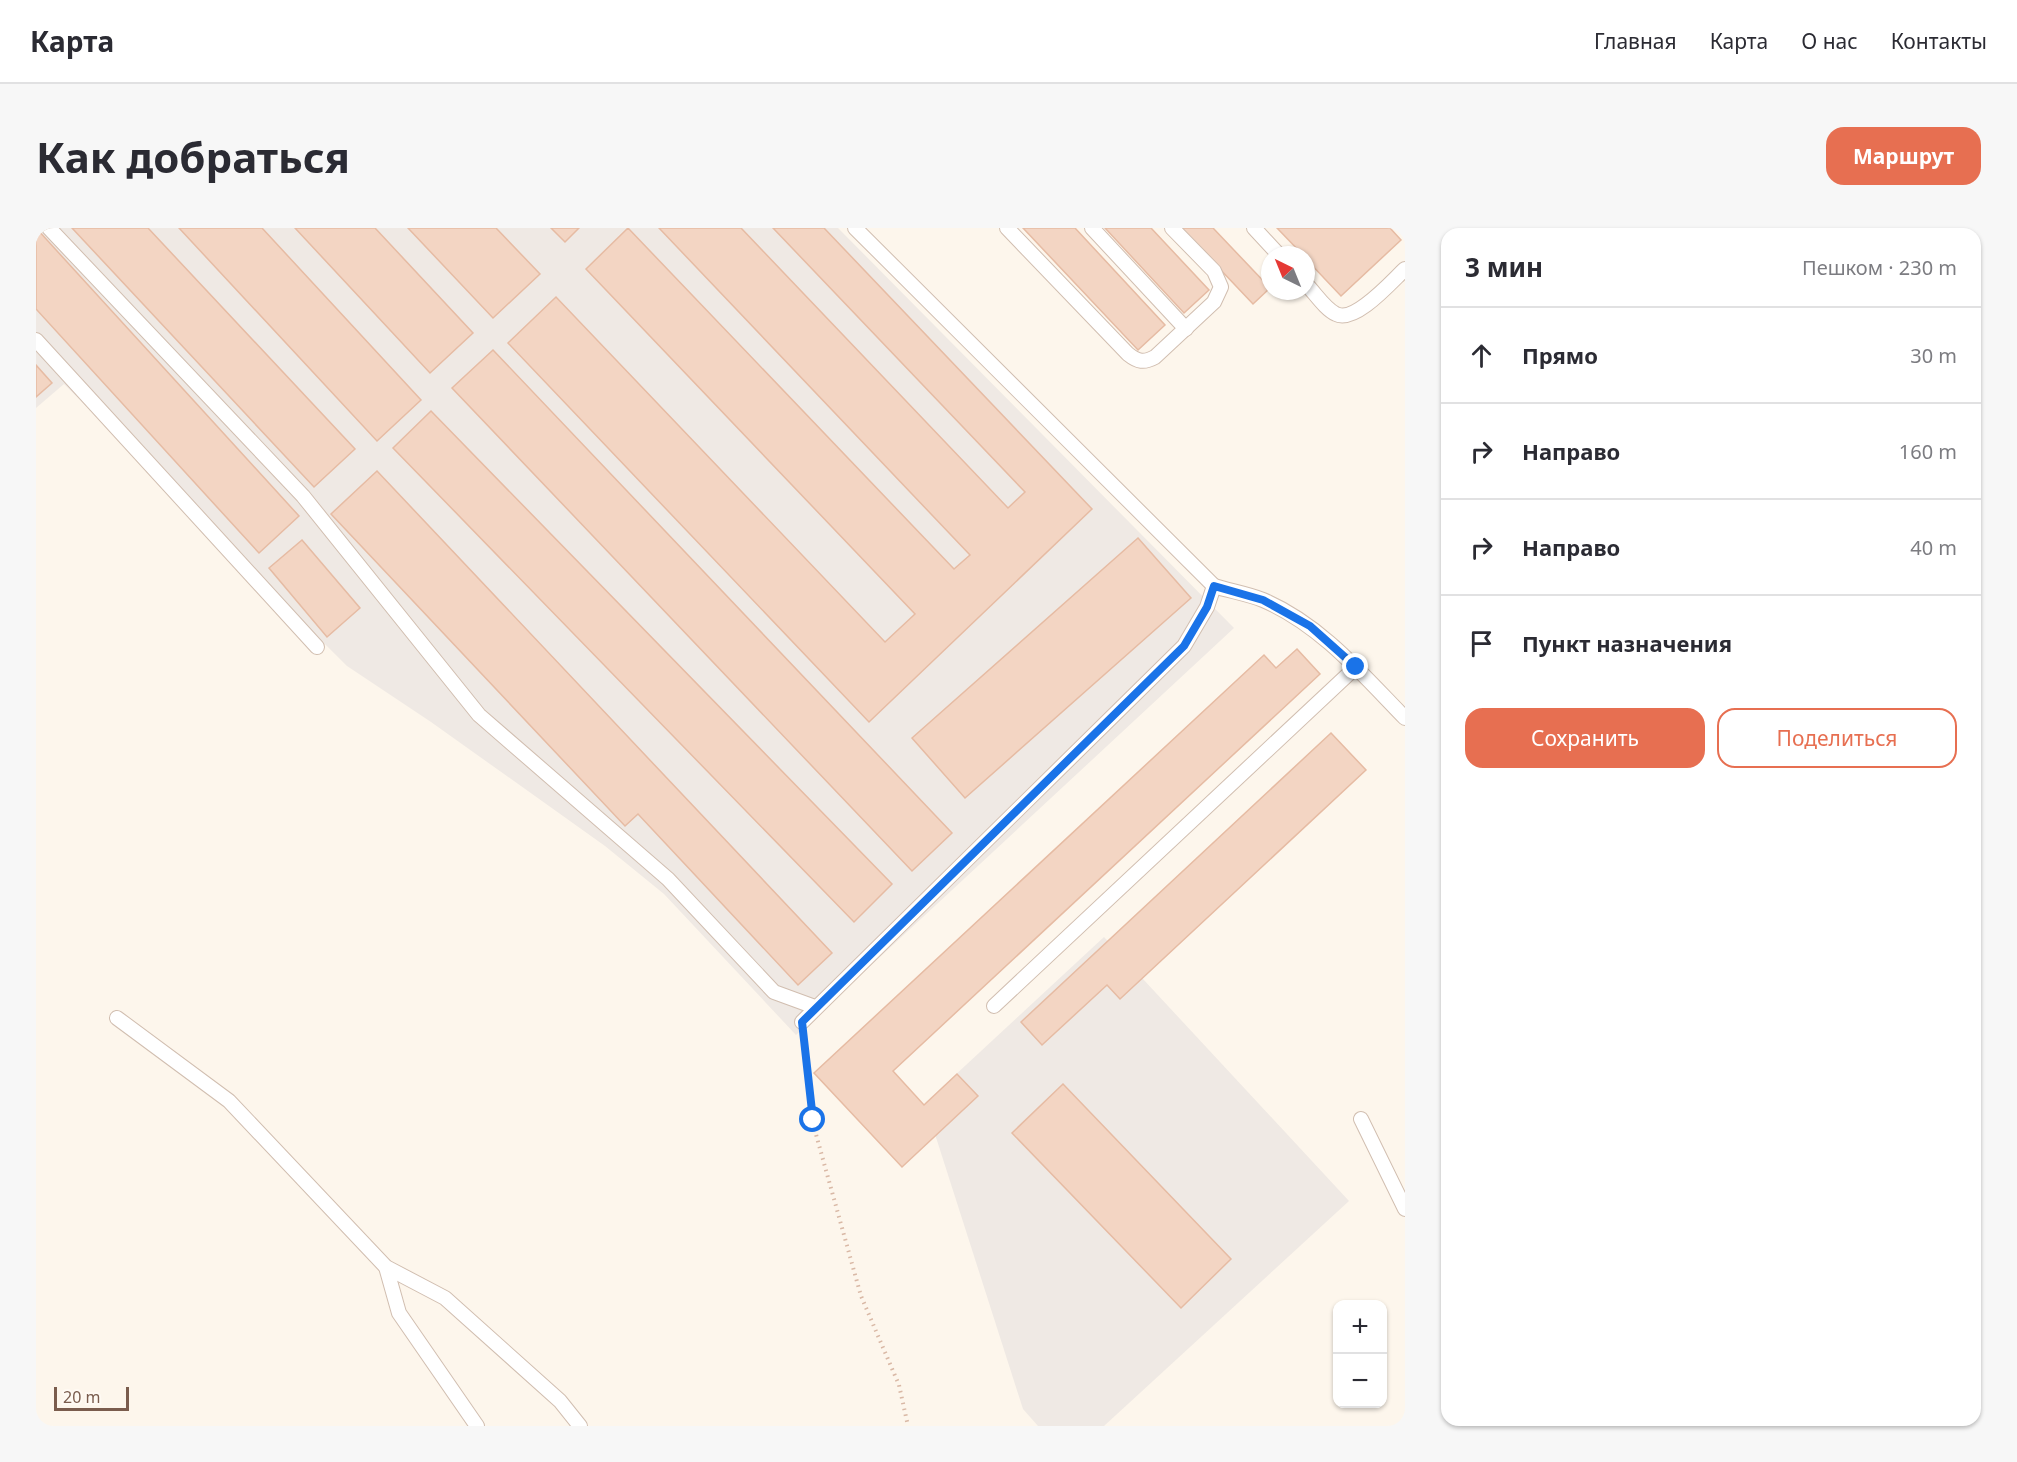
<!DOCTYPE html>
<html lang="ru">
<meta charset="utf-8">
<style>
:root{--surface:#fff;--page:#f7f7f7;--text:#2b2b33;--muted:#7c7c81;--line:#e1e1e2;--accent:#e76f51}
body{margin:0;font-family:"Noto Sans",sans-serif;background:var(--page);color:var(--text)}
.controls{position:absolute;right:18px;bottom:18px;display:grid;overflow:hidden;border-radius:12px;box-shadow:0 2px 4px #0004}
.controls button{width:54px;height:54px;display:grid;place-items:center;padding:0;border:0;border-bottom:2px solid var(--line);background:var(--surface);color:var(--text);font:30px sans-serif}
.compass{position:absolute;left:1225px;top:18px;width:54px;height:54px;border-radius:50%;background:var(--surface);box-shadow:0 2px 4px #0004;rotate:317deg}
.scale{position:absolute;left:18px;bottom:15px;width:75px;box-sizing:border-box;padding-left:6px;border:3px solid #7a5c4d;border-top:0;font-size:16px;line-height:21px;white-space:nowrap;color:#7a5c4d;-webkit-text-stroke:4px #fffaf3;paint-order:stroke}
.stop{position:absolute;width:18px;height:18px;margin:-14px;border:4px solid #1a73e8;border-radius:50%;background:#fff}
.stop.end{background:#1a73e8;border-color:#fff;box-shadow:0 2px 6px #0008}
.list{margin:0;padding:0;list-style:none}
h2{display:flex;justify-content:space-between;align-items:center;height:78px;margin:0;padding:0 24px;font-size:26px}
h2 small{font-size:20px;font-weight:400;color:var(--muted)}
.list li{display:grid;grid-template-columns:39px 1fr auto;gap:18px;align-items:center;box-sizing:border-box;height:96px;padding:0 24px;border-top:2px solid var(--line)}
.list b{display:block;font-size:22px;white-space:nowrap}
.list em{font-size:20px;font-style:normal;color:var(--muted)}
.actions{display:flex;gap:12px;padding:18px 24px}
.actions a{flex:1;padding:14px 0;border:2px solid var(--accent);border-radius:18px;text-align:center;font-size:21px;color:var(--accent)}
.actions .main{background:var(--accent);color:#fff}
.icon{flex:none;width:33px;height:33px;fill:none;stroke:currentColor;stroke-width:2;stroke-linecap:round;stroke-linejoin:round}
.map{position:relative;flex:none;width:1369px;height:1198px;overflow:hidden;border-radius:18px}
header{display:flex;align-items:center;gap:36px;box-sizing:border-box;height:84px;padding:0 30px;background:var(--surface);border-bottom:2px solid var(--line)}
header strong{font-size:28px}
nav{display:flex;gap:33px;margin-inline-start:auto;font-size:21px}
.intro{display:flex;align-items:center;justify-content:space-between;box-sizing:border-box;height:144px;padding:0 36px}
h1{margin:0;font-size:42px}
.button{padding:15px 27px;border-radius:18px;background:var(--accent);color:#fff;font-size:21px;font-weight:700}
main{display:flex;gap:36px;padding:0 36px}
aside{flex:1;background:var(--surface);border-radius:18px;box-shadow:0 2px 4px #0004}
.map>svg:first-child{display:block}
.industrial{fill:#efe9e4}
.building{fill:#f3d5c3;stroke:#e6bba3;stroke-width:1.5}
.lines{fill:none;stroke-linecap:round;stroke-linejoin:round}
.lane-casing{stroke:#d1beb0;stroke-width:16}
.path{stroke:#d9b8a5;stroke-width:4;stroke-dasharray:1.5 4.5;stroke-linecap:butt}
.lane{stroke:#fff;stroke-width:14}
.route{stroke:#1a73e8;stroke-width:8}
</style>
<header>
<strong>Карта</strong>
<nav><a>Главная</a><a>Карта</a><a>О нас</a><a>Контакты</a></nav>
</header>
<div class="intro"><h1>Как добраться</h1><a class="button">Маршрут</a></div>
<main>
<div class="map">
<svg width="1369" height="1198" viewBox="0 0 1369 1198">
<rect width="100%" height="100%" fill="#fdf6ec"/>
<!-- industrial -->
<g class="industrial">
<polygon points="0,0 802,0 1198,400 760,807 628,666 569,618 395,494 311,438 28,156 0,180"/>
<polygon points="1068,709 1313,973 1068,1198 1002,1198 987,1181 889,875"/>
</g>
<!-- building -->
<g class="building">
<polygon points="0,0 263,288 223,325 0,81"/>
<polygon points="36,0 112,0 319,221 278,259"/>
<polygon points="143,0 226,0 385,172 341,213"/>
<polygon points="259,0 339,0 437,105 394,145"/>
<polygon points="372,0 460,0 504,46 457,90"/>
<polygon points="515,0 543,0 529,14"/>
<polygon points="592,0 918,341 934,327 623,0 705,0 972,280 989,264 737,0 788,0 1056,281 833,494 472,115 520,69 849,414 879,386 550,41"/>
<polygon points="987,0 1039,0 1129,97 1102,122"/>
<polygon points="1069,0 1115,0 1173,62 1148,85"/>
<polygon points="1145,0 1177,0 1234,60 1217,76"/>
<polygon points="1241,0 1354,0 1365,12 1305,68 1270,31 1270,27 1267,27"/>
<polygon points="457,122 916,605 876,643 416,160"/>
<polygon points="0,137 16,155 0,169"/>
<polygon points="395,183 856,656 818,694 357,220"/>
<polygon points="341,243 796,725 762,757 602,586 589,598 295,286"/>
<polygon points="1102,310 1155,370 929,570 876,510"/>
<polygon points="266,312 324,380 291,409 233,340"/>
<polygon points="1261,421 1284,446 857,843 888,877 921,846 942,868 866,939 778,845 1228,427 1240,440"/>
<polygon points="1295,505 1330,542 1084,771 1071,757 1006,817 985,794"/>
<polygon points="1027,856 1195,1031 1145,1080 976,905"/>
</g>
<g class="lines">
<defs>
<g id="lane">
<polyline points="13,0 267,268 443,487 632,651 738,764 779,779"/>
<path d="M 971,0 L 1092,126 C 1102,134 1108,135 1119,129 L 1178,74 L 1185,59 L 1178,43 L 1136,0"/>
<polyline points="1056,0 1150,101"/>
<polyline points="1218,0 1243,27"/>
<path d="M 1270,56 C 1279,65 1289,81 1300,86 C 1319,96 1356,53 1369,41"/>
<polyline points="0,112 281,419"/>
<path d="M 1178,358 C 1194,363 1212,366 1227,372 C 1284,396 1327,447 1369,490"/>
<polyline points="958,778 1320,439"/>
<polyline points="81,790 193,873 350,1039 409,1070 524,1173 544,1198"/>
<polyline points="766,794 1148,418 1171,379 1178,358 819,0"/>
<polyline points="1325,891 1369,981"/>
<polyline points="350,1039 363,1085 441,1198"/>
</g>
</defs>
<!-- lane casing -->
<use href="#lane" class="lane-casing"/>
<!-- path -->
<polyline class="path" points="768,812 776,892 825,1068 863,1157 872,1198"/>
<!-- lane -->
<use href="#lane" class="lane"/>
</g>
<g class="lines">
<!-- route -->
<polyline class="route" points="777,892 766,794 1148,418 1171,379 1178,358 1227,372 1274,398 1320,439"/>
</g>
</svg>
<div class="controls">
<button>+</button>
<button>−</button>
</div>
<svg class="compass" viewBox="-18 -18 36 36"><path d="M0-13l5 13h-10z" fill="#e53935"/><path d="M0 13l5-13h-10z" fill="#7c7c81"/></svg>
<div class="scale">20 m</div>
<div class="stop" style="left:777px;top:892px"></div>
<div class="stop end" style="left:1320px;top:439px"></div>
</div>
<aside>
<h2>3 мин<small>Пешком · 230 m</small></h2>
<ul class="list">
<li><svg class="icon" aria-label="ahead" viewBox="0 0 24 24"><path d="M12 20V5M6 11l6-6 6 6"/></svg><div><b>Прямо</b></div><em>30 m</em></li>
<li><svg class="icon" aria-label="right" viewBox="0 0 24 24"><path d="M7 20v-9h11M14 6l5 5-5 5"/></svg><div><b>Направо</b></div><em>160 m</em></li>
<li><svg class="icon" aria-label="right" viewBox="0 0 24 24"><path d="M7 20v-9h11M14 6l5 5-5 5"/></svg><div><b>Направо</b></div><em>40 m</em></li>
<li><svg class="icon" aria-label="arrive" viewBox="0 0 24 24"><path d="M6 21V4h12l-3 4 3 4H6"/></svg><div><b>Пункт назначения</b></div></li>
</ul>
<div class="actions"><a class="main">Сохранить</a><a>Поделиться</a></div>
</aside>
</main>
